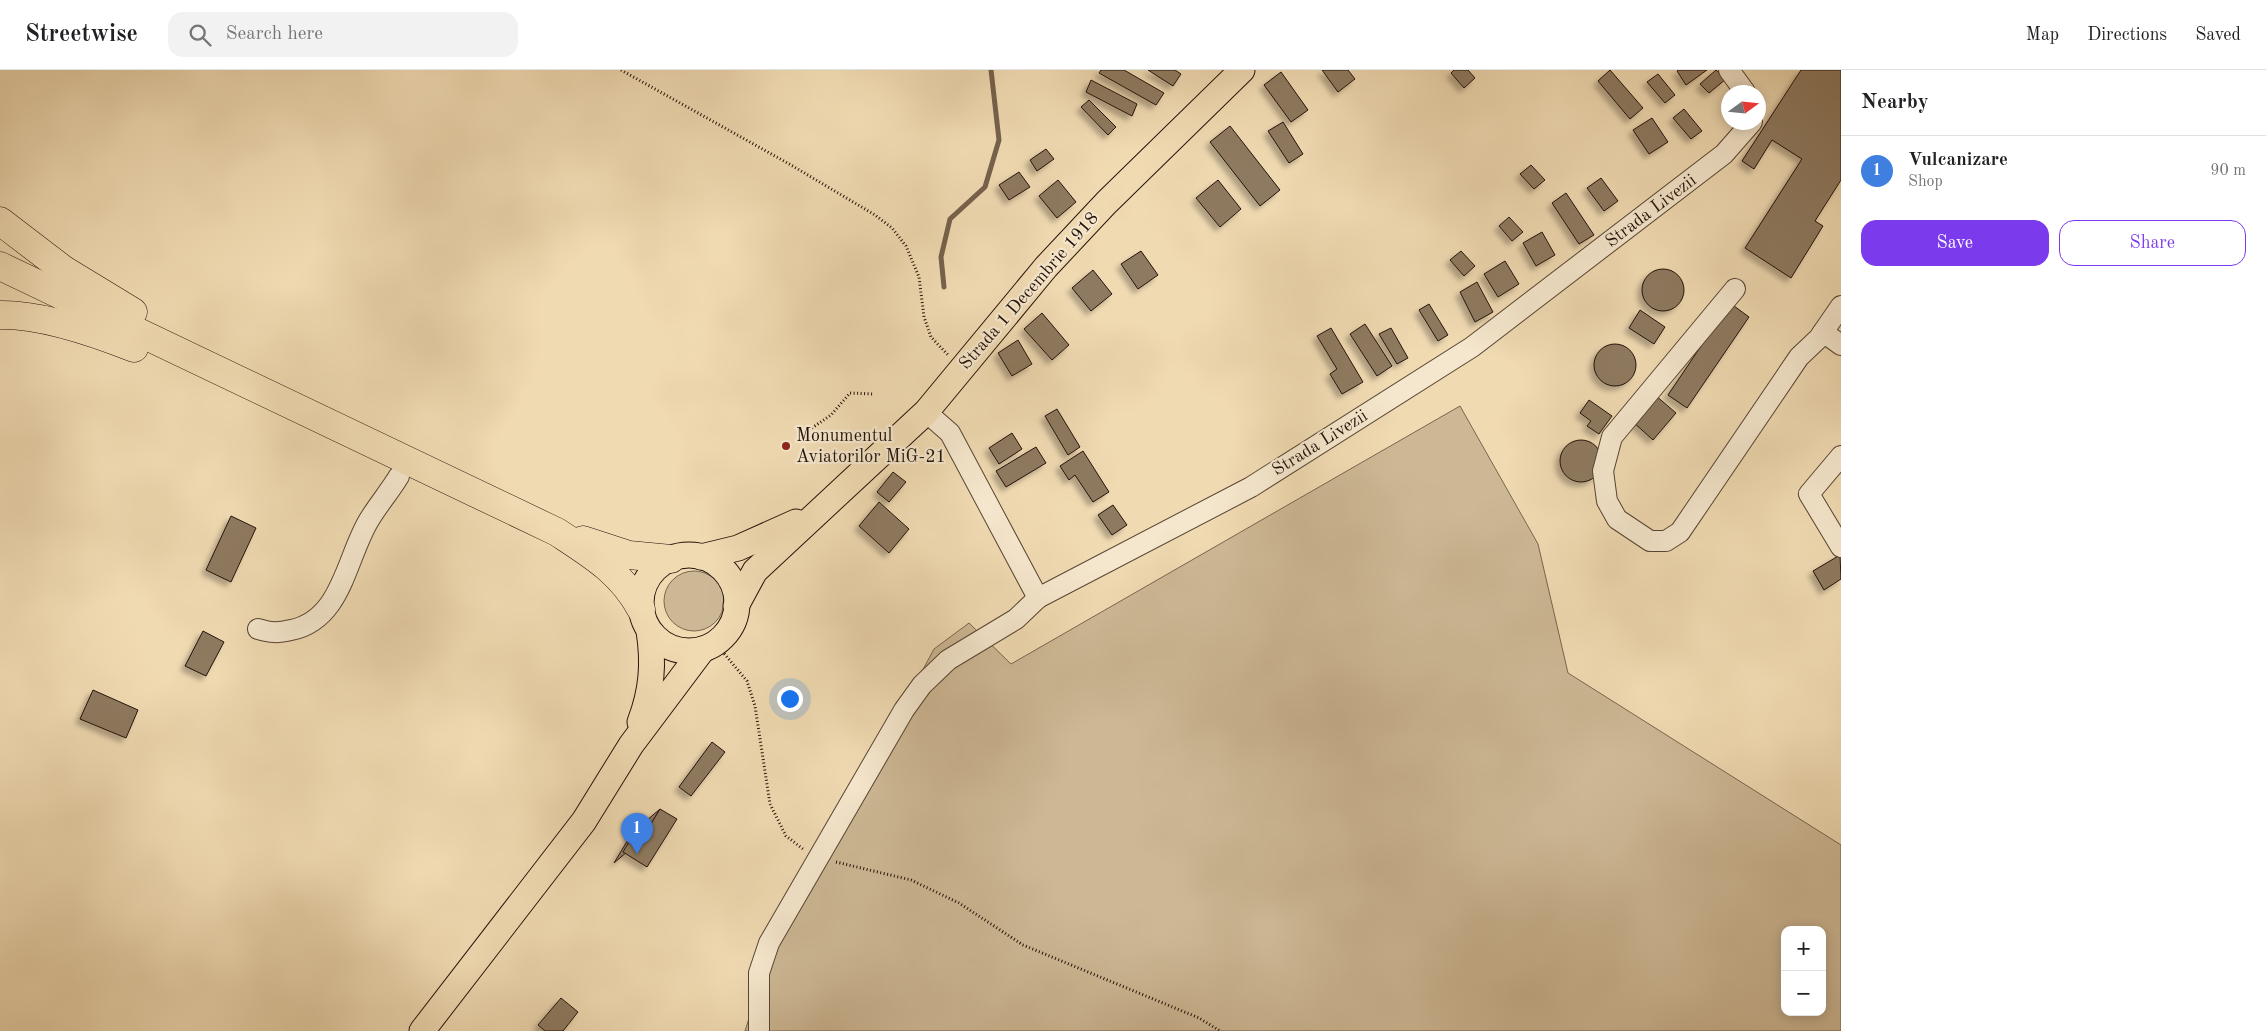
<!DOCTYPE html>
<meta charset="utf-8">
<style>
:root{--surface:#fff;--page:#f2f2f2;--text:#202124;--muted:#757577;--line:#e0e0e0;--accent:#7c3aed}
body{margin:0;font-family:"Old Standard TT",serif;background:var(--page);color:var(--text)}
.controls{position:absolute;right:15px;bottom:15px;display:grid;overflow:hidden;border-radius:10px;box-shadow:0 2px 12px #0003}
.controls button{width:45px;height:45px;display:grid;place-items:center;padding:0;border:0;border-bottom:1px solid var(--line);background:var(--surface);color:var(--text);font:25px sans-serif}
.compass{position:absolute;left:1721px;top:15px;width:45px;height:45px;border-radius:50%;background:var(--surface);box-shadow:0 2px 12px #0003;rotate:75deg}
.you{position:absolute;left:789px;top:628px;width:18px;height:18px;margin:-12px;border:4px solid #fff;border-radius:50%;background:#1a73e8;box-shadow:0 0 0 8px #1a73e833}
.badge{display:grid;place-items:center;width:32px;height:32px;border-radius:50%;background:var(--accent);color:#fff;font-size:16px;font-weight:700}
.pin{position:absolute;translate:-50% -41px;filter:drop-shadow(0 1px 2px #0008)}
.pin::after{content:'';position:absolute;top:26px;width:18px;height:15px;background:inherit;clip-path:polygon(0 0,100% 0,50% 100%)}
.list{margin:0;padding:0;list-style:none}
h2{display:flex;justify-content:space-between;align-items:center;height:65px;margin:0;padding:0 20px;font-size:21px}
h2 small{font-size:16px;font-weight:400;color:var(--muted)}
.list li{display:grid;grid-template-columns:32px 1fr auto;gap:15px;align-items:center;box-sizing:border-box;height:70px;padding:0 20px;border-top:1px solid var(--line)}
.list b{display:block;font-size:19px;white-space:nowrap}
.list p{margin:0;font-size:16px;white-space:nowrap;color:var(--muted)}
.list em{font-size:16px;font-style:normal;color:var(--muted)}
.actions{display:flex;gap:10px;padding:15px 20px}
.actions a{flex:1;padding:11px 0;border:1px solid var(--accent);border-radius:15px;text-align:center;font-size:18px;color:var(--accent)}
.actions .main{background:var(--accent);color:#fff}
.icon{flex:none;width:28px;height:28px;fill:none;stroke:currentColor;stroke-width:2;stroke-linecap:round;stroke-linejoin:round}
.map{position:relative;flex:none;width:1841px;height:961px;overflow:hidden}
header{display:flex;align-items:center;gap:30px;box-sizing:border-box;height:70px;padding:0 25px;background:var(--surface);border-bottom:1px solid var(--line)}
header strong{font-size:24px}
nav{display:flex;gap:28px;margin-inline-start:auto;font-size:18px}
.search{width:350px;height:45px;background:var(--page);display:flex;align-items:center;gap:12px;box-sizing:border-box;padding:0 18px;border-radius:15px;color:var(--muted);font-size:19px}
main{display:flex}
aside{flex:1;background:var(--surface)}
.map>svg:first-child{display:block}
.green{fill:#cdb895;stroke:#78654f;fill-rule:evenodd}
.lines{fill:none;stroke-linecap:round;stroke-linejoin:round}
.stream{stroke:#75614c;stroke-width:5}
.building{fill:#8e7a61;stroke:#241209;filter:url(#shadow)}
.minor-casing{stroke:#574433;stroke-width:22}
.major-casing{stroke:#241209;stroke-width:27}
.highway-casing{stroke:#241209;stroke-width:29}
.path{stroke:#241209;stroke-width:3;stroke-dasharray:1 2.5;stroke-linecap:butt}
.minor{stroke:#f5e7cd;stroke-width:20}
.major{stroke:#f0dab2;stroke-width:25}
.highway{stroke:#f0dab2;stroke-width:28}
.poi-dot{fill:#8f2418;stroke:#f5e7cd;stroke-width:2}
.labels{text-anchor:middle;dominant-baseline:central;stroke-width:4.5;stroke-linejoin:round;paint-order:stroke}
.street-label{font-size:18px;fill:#241209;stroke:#f5e7cd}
.poi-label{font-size:18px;fill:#241209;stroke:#f5e7cd;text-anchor:start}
</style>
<header>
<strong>Streetwise</strong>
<div class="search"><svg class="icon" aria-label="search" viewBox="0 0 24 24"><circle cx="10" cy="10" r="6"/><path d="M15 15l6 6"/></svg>Search here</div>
<nav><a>Map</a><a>Directions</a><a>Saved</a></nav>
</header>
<main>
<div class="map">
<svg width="1841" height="961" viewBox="0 0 1841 961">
<defs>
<filter id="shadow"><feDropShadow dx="-4.5" dy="4.5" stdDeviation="2.5" flood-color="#0004"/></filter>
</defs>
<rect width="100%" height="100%" fill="#f0dab2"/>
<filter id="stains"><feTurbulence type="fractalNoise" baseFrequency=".004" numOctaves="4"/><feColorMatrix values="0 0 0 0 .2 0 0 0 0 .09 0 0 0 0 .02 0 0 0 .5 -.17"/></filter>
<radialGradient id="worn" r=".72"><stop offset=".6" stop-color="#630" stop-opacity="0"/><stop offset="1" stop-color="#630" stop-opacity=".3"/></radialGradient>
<!-- green -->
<g class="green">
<path d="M 1460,336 L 1538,474 L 1568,603 L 1841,775 L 1841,961 L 745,961 L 768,888 L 934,579 L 969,553 L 1011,594 ZM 1785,860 L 1822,860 L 1822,942 L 1785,942 Z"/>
<circle cx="694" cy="531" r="30"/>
</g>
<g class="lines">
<!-- stream -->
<polyline class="stream" points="944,217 941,187 950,149 985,117 999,70 991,0"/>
</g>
<!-- building -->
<g class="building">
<polygon points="1101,0 1124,0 1164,23 1156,35 1099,3"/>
<polygon points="1148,0 1175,0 1181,4 1173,16"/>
<polygon points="1322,0 1348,0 1355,9 1338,22"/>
<polygon points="1454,0 1468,0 1475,8 1464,18 1451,3"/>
<polygon points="1610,0 1643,38 1630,49 1598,11"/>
<polygon points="1679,0 1707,0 1686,15 1677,1"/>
<polygon points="1716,0 1726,9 1709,23 1700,14"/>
<polygon points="1801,0 1841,0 1841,110 1815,151 1823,156 1791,208 1745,178 1802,89 1772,70 1754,99 1742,91"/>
<polygon points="1281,2 1308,40 1291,52 1264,15"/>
<polygon points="1658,4 1675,25 1665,33 1647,12"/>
<polygon points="1091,10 1137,34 1132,46 1086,22"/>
<polygon points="1089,30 1116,57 1108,65 1081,37"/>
<polygon points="1684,39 1702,61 1691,69 1673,48"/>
<polygon points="1652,48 1668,72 1649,84 1633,60"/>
<polygon points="1283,52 1303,84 1289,93 1268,61"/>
<polygon points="1230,56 1280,120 1260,136 1210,72"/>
<polygon points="1046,79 1054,89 1037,101 1030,90"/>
<polygon points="1531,95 1545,110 1534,119 1520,104"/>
<polygon points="1019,102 1030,117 1009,130 999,115"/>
<polygon points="1601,108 1618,131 1604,141 1587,118"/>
<polygon points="1058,110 1076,132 1057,148 1039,126"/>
<polygon points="1218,110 1241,139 1220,157 1196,128"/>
<polygon points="1566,123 1594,165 1579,174 1552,133"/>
<polygon points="1509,147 1523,162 1512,171 1499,156"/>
<polygon points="1542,162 1555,185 1536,196 1523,173"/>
<polygon points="1141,181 1158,205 1138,219 1121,194"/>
<polygon points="1461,181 1475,196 1464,206 1450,190"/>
<polygon points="1505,191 1519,214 1498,227 1484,204"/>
<circle cx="1663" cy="220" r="21"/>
<polygon points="1093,200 1112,224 1091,241 1072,218"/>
<polygon points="1477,212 1493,242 1475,252 1460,222"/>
<polygon points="1730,233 1749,247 1687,338 1668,325"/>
<polygon points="1429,234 1448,265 1438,271 1419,240"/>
<polygon points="1640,240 1665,257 1654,274 1629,258"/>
<polygon points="1042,243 1069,275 1052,290 1024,259"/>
<polygon points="1365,254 1392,296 1377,306 1350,264"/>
<polygon points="1331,258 1363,312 1342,324 1330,304 1337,299 1317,266"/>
<polygon points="1391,258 1408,288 1397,294 1379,264"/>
<polygon points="1018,270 1032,294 1012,306 998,283"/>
<circle cx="1615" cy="295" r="21"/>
<polygon points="1655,325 1676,343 1653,370 1632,351"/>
<polygon points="1589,330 1612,346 1599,364 1587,356 1591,351 1580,343"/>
<polygon points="1057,339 1080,377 1068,385 1045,346"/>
<polygon points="1012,363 1022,379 999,394 989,378"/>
<circle cx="1581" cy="391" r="21"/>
<polygon points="1036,377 1046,393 1006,417 996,401"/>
<polygon points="1083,381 1109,422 1093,432 1075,405 1069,410 1060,396"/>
<polygon points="893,402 906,412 889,432 877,422"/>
<polygon points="879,432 909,459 889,483 859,456"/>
<polygon points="1113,435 1127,455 1112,465 1098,445"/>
<polygon points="231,446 256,458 231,512 206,500"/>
<polygon points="1840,485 1841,509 1824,520 1813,501"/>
<polygon points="203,561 224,572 206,606 185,596"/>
<polygon points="93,620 138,640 126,668 80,649"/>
<polygon points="712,672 725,682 691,726 679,717"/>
<polygon points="660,739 642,769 614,793 632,763"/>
<polygon points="660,739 677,749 647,797 623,782 632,767 640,772"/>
<polygon points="561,928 578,942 563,961 545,961 538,955"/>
</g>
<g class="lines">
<defs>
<g id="minor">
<polyline points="1729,0 1745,22"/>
<polyline points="1735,219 1612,367 1603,401 1607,431 1617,449 1650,471 1666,471 1680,462 1799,287 1819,268 1841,236"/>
<polyline points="1823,262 1841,275"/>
<polyline points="926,342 950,363 1038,528 1251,417 1472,277 1724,84 1752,52"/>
<polyline points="1841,386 1809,424 1841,477"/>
<path d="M 258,559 C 271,563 278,563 291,560 C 342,550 346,488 369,450 C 378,435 390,421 399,406"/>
<polyline points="759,961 759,903 769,873 904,640 922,615 948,590 1016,549 1038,528"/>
</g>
<g id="major">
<circle cx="689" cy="533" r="48"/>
<polyline points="701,487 738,478 796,452"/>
<polyline points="736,536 755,501 926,342 1046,197 1106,133 1242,0"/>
<path d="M 640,652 C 652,621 654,593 649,561"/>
<polyline points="422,961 584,751 631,675 703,579"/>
</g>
<g id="highway">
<polyline points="0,151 64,200 133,242"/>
<path d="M 0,196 L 557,462 C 592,485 621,502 641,539"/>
<path d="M 0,245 C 40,244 96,263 134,278"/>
<polyline points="583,470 629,485 671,489"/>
</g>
</defs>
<!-- minor casing -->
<use href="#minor" class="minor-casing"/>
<!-- major casing -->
<use href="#major" class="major-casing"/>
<!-- highway casing -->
<use href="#highway" class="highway-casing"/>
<!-- path -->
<g class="path">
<polyline points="621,0 791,95 875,145 892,158 906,176 919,207 924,247 931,267 948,285"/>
<polyline points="803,364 831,345 850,323 874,324"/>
<polyline points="722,581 747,611 755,636 770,734 786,766 803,779"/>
<polyline points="836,792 911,810 959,833 1023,875 1199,948 1220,961"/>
</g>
<!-- minor -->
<use href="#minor" class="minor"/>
<!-- major -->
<use href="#major" class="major"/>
<!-- highway -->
<use href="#highway" class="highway"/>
</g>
<!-- markers -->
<circle class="poi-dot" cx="786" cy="376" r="5"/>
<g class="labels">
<!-- street labels -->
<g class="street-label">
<text transform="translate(1651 141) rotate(-37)">Strada Livezii</text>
<text transform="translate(1029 221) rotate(-49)">Strada 1 Decembrie 1918</text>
<text transform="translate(1320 373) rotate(-32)">Strada Livezii</text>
</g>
<!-- poi labels -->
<g class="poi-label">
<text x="796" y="366">Monumentul<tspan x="796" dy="21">Aviatorilor MiG-21</tspan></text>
</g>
</g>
<rect width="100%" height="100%" filter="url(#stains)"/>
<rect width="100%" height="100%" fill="url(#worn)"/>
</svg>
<div class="controls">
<button>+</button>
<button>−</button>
</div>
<svg class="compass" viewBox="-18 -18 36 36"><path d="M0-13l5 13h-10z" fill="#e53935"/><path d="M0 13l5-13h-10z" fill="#757577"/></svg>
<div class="you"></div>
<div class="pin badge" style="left:637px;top:784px;background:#3f7fe0">1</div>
</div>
<aside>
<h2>Nearby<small></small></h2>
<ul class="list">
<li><span class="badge" style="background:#3f7fe0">1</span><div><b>Vulcanizare</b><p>Shop</p></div><em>90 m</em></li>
</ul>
<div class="actions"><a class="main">Save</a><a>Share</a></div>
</aside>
</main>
